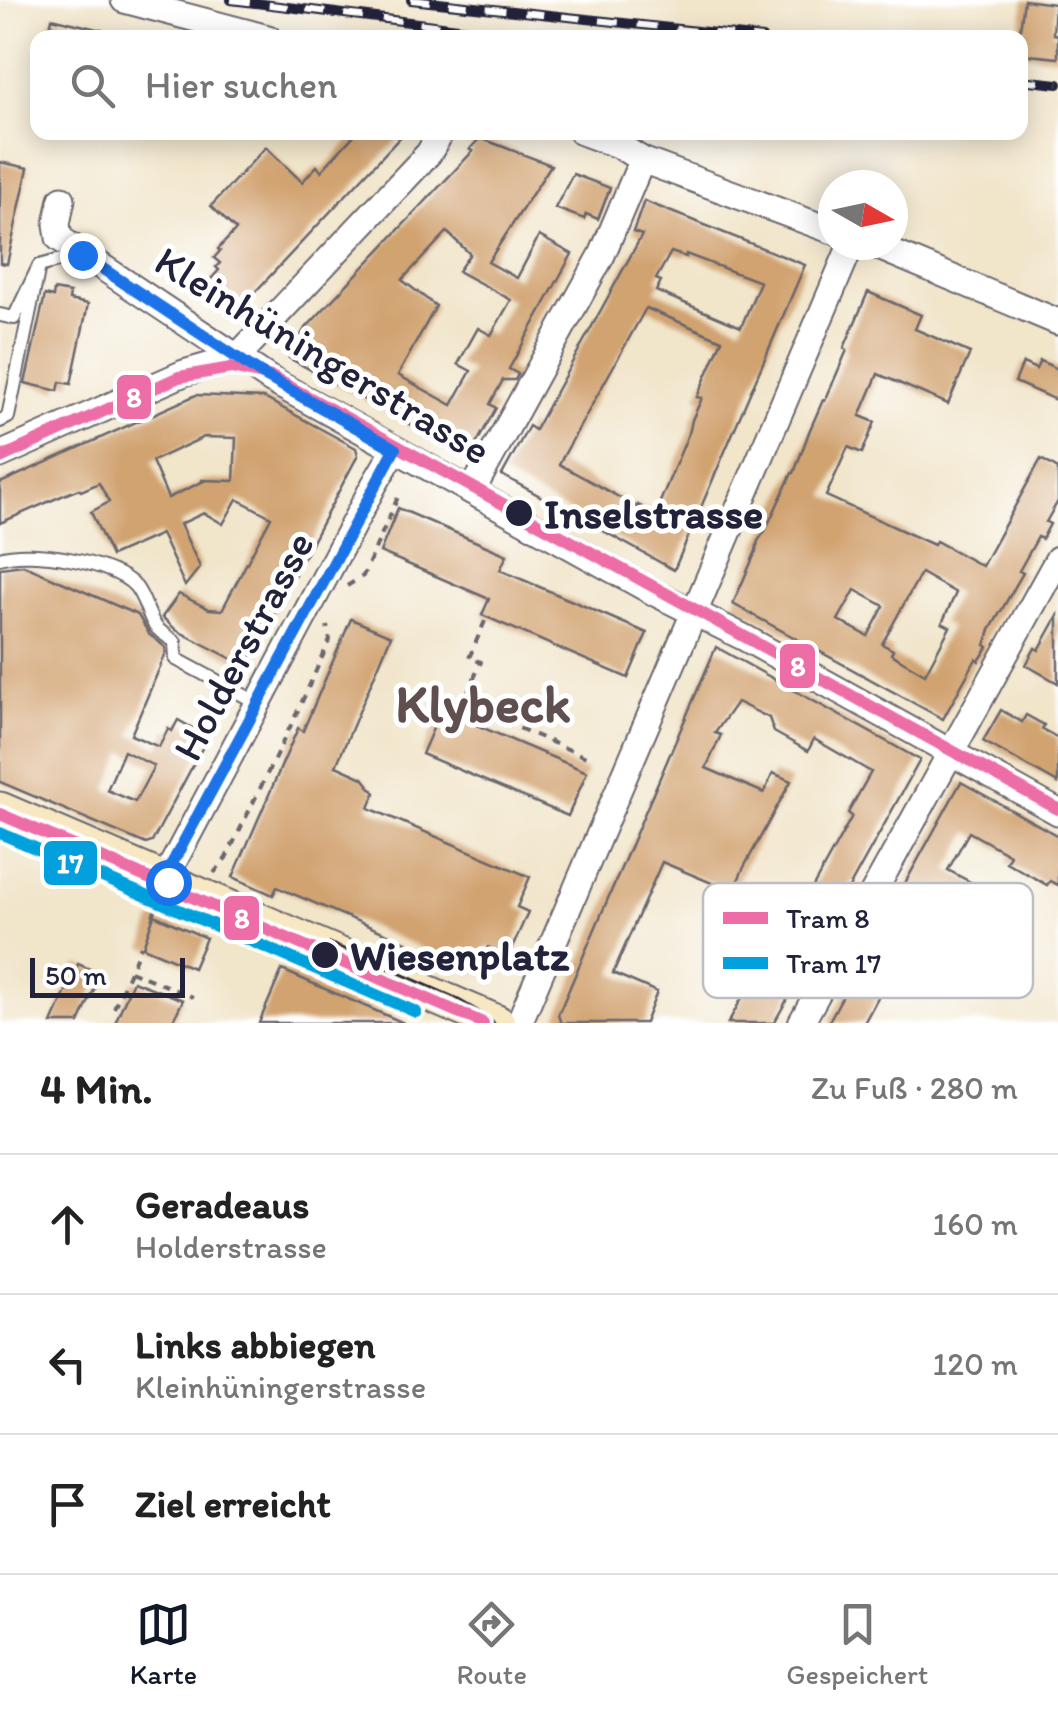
<!DOCTYPE html>
<html lang="de">
<meta charset="utf-8">
<style>
:root{--surface:#fff;--page:#f6f6f6;--text:#222;--muted:#767676;--line:#e0e0e0;--accent:#111827}
body{margin:0;font-family:Itim,sans-serif;background:var(--page);color:var(--text)}
.compass{position:absolute;left:818px;top:170px;width:90px;height:90px;border-radius:50%;background:var(--surface);box-shadow:0 5px 25px #0003;rotate:99deg}
.scale{position:absolute;left:30px;bottom:25px;width:155px;box-sizing:border-box;padding-left:10px;border:5px solid #22223b;border-top:0;font-size:28px;line-height:35px;white-space:nowrap;color:#22223b;-webkit-text-stroke:8px #fff;paint-order:stroke}
.stop{position:absolute;width:30px;height:30px;margin:-22px;border:8px solid #1a73e8;border-radius:50%;background:#fff}
.stop.end{background:#1a73e8;border-color:#fff;box-shadow:0 2px 10px #0008}
.list{margin:0;padding:0;list-style:none}
h2{display:flex;justify-content:space-between;align-items:center;height:130px;margin:0;padding:0 40px;font-size:42px}
h2 small{font-size:32px;font-weight:400;color:var(--muted)}
.list li{display:grid;grid-template-columns:65px 1fr auto;gap:30px;align-items:center;box-sizing:border-box;height:140px;padding:0 40px;border-top:2px solid var(--line)}
.list b{display:block;font-size:38px;white-space:nowrap}
.list p{margin:0;font-size:32px;white-space:nowrap;color:var(--muted)}
.list em{font-size:32px;font-style:normal;color:var(--muted)}
.icon{flex:none;width:55px;height:55px;fill:none;stroke:currentColor;stroke-width:2;stroke-linecap:round;stroke-linejoin:round}
.map{position:relative;flex:none;width:1058px;height:1023px;overflow:hidden}
.search{position:absolute;background:var(--surface);box-shadow:0 5px 25px #0003;left:30px;right:30px;top:30px;height:110px;display:flex;align-items:center;gap:25px;box-sizing:border-box;padding:0 35px;border-radius:20px;color:var(--muted);font-size:38px}
.sheet{height:550px;background:var(--surface)}
nav{display:flex;justify-content:space-around;align-items:center;box-sizing:border-box;height:140px;border-top:2px solid var(--line);background:var(--surface);font-size:28px;color:var(--muted)}
nav a{display:grid;justify-items:center;gap:5px}
nav .on{color:var(--accent)}
.map>svg:first-child{display:block}
.building{fill:#d1a371;fill-rule:evenodd}
.lines{fill:none;stroke-linecap:round;stroke-linejoin:round}
.lane-casing{stroke:#6a666d;stroke-width:16}
.street-casing{stroke:#6a666d;stroke-width:29}
.secondary-casing{stroke:#6a666d;stroke-width:39}
.path{stroke:#6a666d;stroke-width:4;stroke-dasharray:8 8;stroke-linecap:butt}
.lane{stroke:#fff;stroke-width:12}
.street{stroke:#fff;stroke-width:25}
.secondary{stroke:#f7e8c3;stroke-width:35}
.tram{stroke:#22223b;stroke-width:2.5}
.rail-casing{stroke:#22223b;stroke-width:10}
.rail{stroke:#fff;stroke-width:6;stroke-dasharray:19;stroke-linecap:butt}
.tram-1-casing{stroke:#fff;stroke-width:20}
.tram-2-casing{stroke:#fff;stroke-width:20}
.tram-1{stroke:#ed6ea7;stroke-width:12}
.tram-2{stroke:#03a0dd;stroke-width:12}
.route{stroke:#1a73e8;stroke-width:12}
.stop-dot{fill:#22223b;stroke:#fff;stroke-width:4}
.labels{text-anchor:middle;dominant-baseline:central;stroke-width:10;stroke-linejoin:round;paint-order:stroke}
.street-label{font-size:42px;fill:#22223b;stroke:#fff}
.stop-label{font-size:42px;font-weight:bold;fill:#22223b;stroke:#fff;text-anchor:start}
.district-label{font-size:52px;font-weight:bold;fill:#5f4f4e;stroke:#fff}
.key{fill:#fff;stroke:#bdbdc4;stroke-width:2.5}
.key-label{font-size:28px;fill:#22223b}
.line-badge{stroke:#fff;stroke-width:4}
.badge-label{font-size:28px;text-anchor:middle;font-weight:bold;fill:#fff}
</style>
<div class="map">
<svg width="1058" height="1023" viewBox="0 0 1058 1023">
<rect width="100%" height="100%" fill="#fff"/>
<filter id="ink" filterUnits="userSpaceOnUse"><feTurbulence type="fractalNoise" baseFrequency=".01" numOctaves="2"/><feDisplacementMap in="SourceGraphic" scale="20" xChannelSelector="R" yChannelSelector="G"/><feConvolveMatrix kernelMatrix="1 2 1 2 8 2 1 2 1" color-interpolation-filters="sRGB"/></filter>
<filter id="wash" filterUnits="userSpaceOnUse"><feTurbulence type="fractalNoise" baseFrequency=".0048" numOctaves="4" result="noise"/><feDisplacementMap in="SourceGraphic" scale="40" xChannelSelector="R" yChannelSelector="G"/><feGaussianBlur stdDeviation="2.25" result="paint"/><feColorMatrix in="noise" values="0 0 0 0 0 0 0 0 0 0 0 0 0 0 0 0 0 1.4 0 .05"/><feComposite in="paint" operator="in"/></filter>
<g filter="url(#wash)">
<rect width="100%" height="100%" fill="#f1e5ca"/>
<g id="blocks">
<!-- building -->
<g class="building">
<polygon points="1024,0 1055,4 1053,34 1058,35 1058,58 1020,54 1020,38 1019,38"/>
<polygon points="52,18 105,31 104,38 48,38"/>
<polygon points="357,132 405,132 241,307 234,307 204,287 219,270 216,267 220,263 214,258 220,251 218,249 236,230 211,206 266,147 302,182 317,166 321,171"/>
<path d="M 480,138 L 551,165 L 488,262 L 517,278 L 539,236 L 572,254 L 509,369 L 518,374 L 515,380 L 503,380 L 490,404 L 496,408 L 469,457 L 289,358 L 304,330 L 473,151 L 470,149 ZM 447,232 L 470,254 L 458,271 L 511,300 L 491,335 L 478,328 L 458,364 L 471,371 L 452,405 L 398,375 L 436,306 L 402,280 Z"/>
<polygon points="0,162 28,168 7,264 0,263"/>
<polygon points="573,174 610,188 598,219 586,214 584,219 555,208"/>
<path d="M 644,201 L 805,265 L 674,570 L 502,475 L 529,426 L 535,430 L 642,235 L 633,232 ZM 671,252 L 686,257 L 686,254 L 760,282 L 741,327 L 656,291 L 661,281 L 656,279 ZM 646,308 L 722,340 L 697,397 L 702,398 L 692,420 L 690,430 L 655,514 L 638,505 L 637,507 L 559,464 Z"/>
<polygon points="54,290 70,293 69,300 88,304 71,384 60,382 58,391 25,383 45,295 53,297"/>
<path d="M 868,292 L 921,315 L 915,329 L 970,353 L 948,404 L 878,374 L 860,416 L 875,422 L 862,453 L 848,447 L 826,496 L 934,545 L 936,541 L 982,566 L 1041,459 L 1058,469 L 1058,501 L 1046,522 L 1050,524 L 1042,539 L 1038,537 L 1019,571 L 1023,573 L 990,630 L 985,645 L 988,647 L 979,661 L 976,659 L 943,719 L 733,604 L 756,551 L 758,541 L 765,531 L 792,473 L 794,473 L 809,432 L 823,400 L 825,401 L 847,350 L 844,348 ZM 921,573 L 956,593 L 942,623 L 950,627 L 925,674 L 891,654 L 893,650 L 882,644 ZM 855,590 L 884,606 L 868,636 L 838,620 Z"/>
<polygon points="1040,361 1058,369 1058,401 1015,382 1023,363 1036,369"/>
<path d="M 196,395 L 264,398 L 356,448 L 358,455 L 246,666 L 176,630 L 162,617 L 179,594 L 209,609 L 222,610 L 271,517 L 237,499 L 223,524 L 204,513 L 180,524 L 200,567 L 185,586 L 161,534 L 111,556 L 91,512 L 109,502 L 99,483 L 81,491 L 79,489 L 64,495 L 0,523 L 0,483 ZM 204,437 L 236,438 L 234,481 L 201,480 L 204,481 L 168,498 L 152,461 Z"/>
<polygon points="398,508 507,555 500,570 647,633 628,678 482,615 489,599 380,552"/>
<path d="M 23,565 L 138,615 L 149,634 L 165,647 L 166,653 L 131,735 L 159,747 L 168,729 L 172,731 L 178,720 L 208,737 L 152,842 L 146,844 L 0,782 L 0,568 ZM 124,751 L 154,766 L 135,802 L 107,790 Z"/>
<polygon points="1058,616 1058,683 1026,665 1035,648 1039,650"/>
<polygon points="351,619 391,636 336,766 363,778 375,793 369,808 530,877 517,907 528,912 509,955 488,947 477,972 277,887 273,895 233,877 298,728 303,731"/>
<polygon points="716,647 920,760 774,1023 728,1023 803,888 810,892 852,816 848,813 871,772 814,739 808,751 774,732 769,718 737,702 715,733 721,735 706,768 764,793 773,773 791,781 743,869 733,892 662,862 613,973 657,992 645,1023 561,1023 558,1015"/>
<polygon points="441,710 587,772 568,816 422,754"/>
<polygon points="1001,710 1022,722 1026,715 1044,725 1042,729 1058,738 1058,783 983,741"/>
<polygon points="961,782 1058,836 1058,885 1050,881 1047,885 1006,862 1010,855 969,832 948,870 1021,909 1003,940 936,903 887,991 883,988 864,1023 828,1023 858,968 862,970 897,908 893,905"/>
<polygon points="154,915 206,938 193,968 143,947"/>
<polygon points="78,964 101,974 79,1023 52,1023"/>
<polygon points="282,970 323,988 404,1023 259,1023"/>
<polygon points="133,981 183,1000 172,1023 115,1023"/>
</g>
</g>
</g>
<g filter="url(#ink)">
<use href="#blocks" fill-opacity="0" stroke="#6a666d" stroke-width="2.5"/>
<g class="lines">
<defs>
<g id="lane">
<polyline points="39,266 80,255"/>
<polyline points="0,315 14,318 39,266 8,417 0,421"/>
<path d="M 0,558 C 29,548 114,562 135,586 C 145,598 147,615 156,627 C 161,633 169,637 175,642 L 176,659 L 258,703"/>
</g>
<g id="street">
<polyline points="124,0 268,38"/>
<polyline points="582,132 620,146 642,160 833,231"/>
<polyline points="62,199 57,224 59,238 271,380 653,592 745,638 1058,812"/>
<polyline points="874,245 1058,322"/>
<polyline points="0,455 184,373 236,358 429,153 441,132"/>
<polyline points="472,491 602,255 642,160"/>
<polyline points="164,880 374,485 395,449"/>
<polyline points="519,1023 851,245"/>
<polyline points="801,1023 1058,559"/>
</g>
<polyline id="secondary" points="0,810 497,1023"/>
</defs>
<!-- lane casing -->
<use href="#lane" class="lane-casing"/>
<!-- street casing -->
<use href="#street" class="street-casing"/>
<!-- secondary casing -->
<use href="#secondary" class="secondary-casing"/>
<!-- path -->
<g class="path">
<polyline points="347,586 363,576 398,497"/>
<polyline points="485,621 469,658 481,662 463,704 586,757"/>
<polyline points="214,873 226,858 294,719 330,640 327,626"/>
<polyline points="153,916 157,906"/>
<polyline points="130,971 193,997"/>
<polyline points="114,1008 141,946"/>
</g>
<!-- lane -->
<use href="#lane" class="lane"/>
<!-- street -->
<use href="#street" class="street"/>
<!-- secondary -->
<use href="#secondary" class="secondary"/>
<!-- tram -->
<polyline class="tram" points="330,943 454,997 482,1013 494,1023"/>
<defs>
<g id="rail">
<polyline points="231,0 466,29 516,38"/>
<polyline points="411,0 762,38"/>
<polyline points="1020,80 1058,84"/>
</g>
</defs>
<!-- rail casing -->
<use href="#rail" class="rail-casing"/>
<!-- rail -->
<use href="#rail" class="rail"/>
<defs>
<g id="tram-1">
<polyline points="0,458 179,377 231,368 272,377 1058,809"/>
<polyline points="0,814 483,1023"/>
</g>
<polyline id="tram-2" points="0,833 416,1012"/>
</defs>
<!-- tram-1 casing -->
<use href="#tram-1" class="tram-1-casing"/>
<!-- tram-2 casing -->
<use href="#tram-2" class="tram-2-casing"/>
<!-- tram-1 -->
<use href="#tram-1" class="tram-1"/>
<!-- tram-2 -->
<use href="#tram-2" class="tram-2"/>
</g>
</g>
<g class="lines" filter="url(#ink)">
<!-- route -->
<polyline class="route" points="82,255 260,373 395,449 174,860 164,880 168,882"/>
</g>
<!-- markers -->
<g class="stop-dot">
<circle cx="519" cy="513" r="15"/>
<circle cx="325" cy="955" r="15"/>
</g>
<g class="labels">
<!-- street labels -->
<g class="street-label">
<text transform="translate(323 355) rotate(31)">Kleinhüningerstrasse</text>
<text transform="translate(243 646) rotate(-62)">Holderstrasse</text>
</g>
<!-- stop labels -->
<g class="stop-label">
<text x="544" y="513">Inselstrasse</text>
<text x="350" y="955">Wiesenplatz</text>
</g>
<!-- district labels -->
<g class="district-label">
<text x="483" y="704">Klybeck</text>
</g>
</g>
<!-- legend -->
<rect x="703" y="883" width="330" height="115" rx="15" class="key"/>
<rect x="723" y="912" width="45" height="12" fill="#ed6ea7"/>
<rect x="723" y="957" width="45" height="12" fill="#03a0dd"/>
<g class="key-label">
<text x="786" y="928">Tram 8</text>
<text x="786" y="973">Tram 17</text>
</g>
<g class="line-badge">
<rect x="115" y="373" width="38" height="48" rx="10" fill="#ed6ea7"/>
<rect x="778" y="642" width="39" height="48" rx="10" fill="#ed6ea7"/>
<rect x="42" y="839" width="57" height="48" rx="10" fill="#03a0dd"/>
<rect x="222" y="894" width="39" height="48" rx="10" fill="#ed6ea7"/>
</g>
<g class="badge-label">
<text x="134" y="407">8</text>
<text x="798" y="676">8</text>
<text x="70" y="873">17</text>
<text x="242" y="928">8</text>
</g>
</svg>
<svg class="compass" viewBox="-18 -18 36 36"><path d="M0-13l5 13h-10z" fill="#e53935"/><path d="M0 13l5-13h-10z" fill="#767676"/></svg>
<div class="scale">50 m</div>
<div class="stop" style="left:168px;top:882px"></div>
<div class="stop end" style="left:82px;top:255px"></div>
<div class="search"><svg class="icon" aria-label="search" viewBox="0 0 24 24"><circle cx="10" cy="10" r="6"/><path d="M15 15l6 6"/></svg>Hier suchen</div>
</div>
<section class="sheet">
<h2>4 Min.<small>Zu Fuß · 280 m</small></h2>
<ul class="list">
<li><svg class="icon" aria-label="ahead" viewBox="0 0 24 24"><path d="M12 20V5M6 11l6-6 6 6"/></svg><div><b>Geradeaus</b><p>Holderstrasse</p></div><em>160 m</em></li>
<li><svg class="icon" aria-label="left" viewBox="0 0 24 24"><path d="M17 20v-9H6M10 6l-5 5 5 5"/></svg><div><b>Links abbiegen</b><p>Kleinhüningerstrasse</p></div><em>120 m</em></li>
<li><svg class="icon" aria-label="arrive" viewBox="0 0 24 24"><path d="M6 21V4h12l-3 4 3 4H6"/></svg><div><b>Ziel erreicht</b></div></li>
</ul>
</section>
<nav>
<a class="on"><svg class="icon" aria-label="map" viewBox="0 0 24 24"><path d="M3 6l6-2 6 2 6-2v14l-6 2-6-2-6 2zM9 4v14M15 6v14"/></svg>Karte</a>
<a><svg class="icon" aria-label="directions" viewBox="0 0 24 24"><path d="M12 3l9 9-9 9-9-9zM9 14v-3h6M13 9l2 2-2 2"/></svg>Route</a>
<a><svg class="icon" aria-label="saved" viewBox="0 0 24 24"><path d="M7 4h10v16l-5-4-5 4z"/></svg>Gespeichert</a>
</nav>
